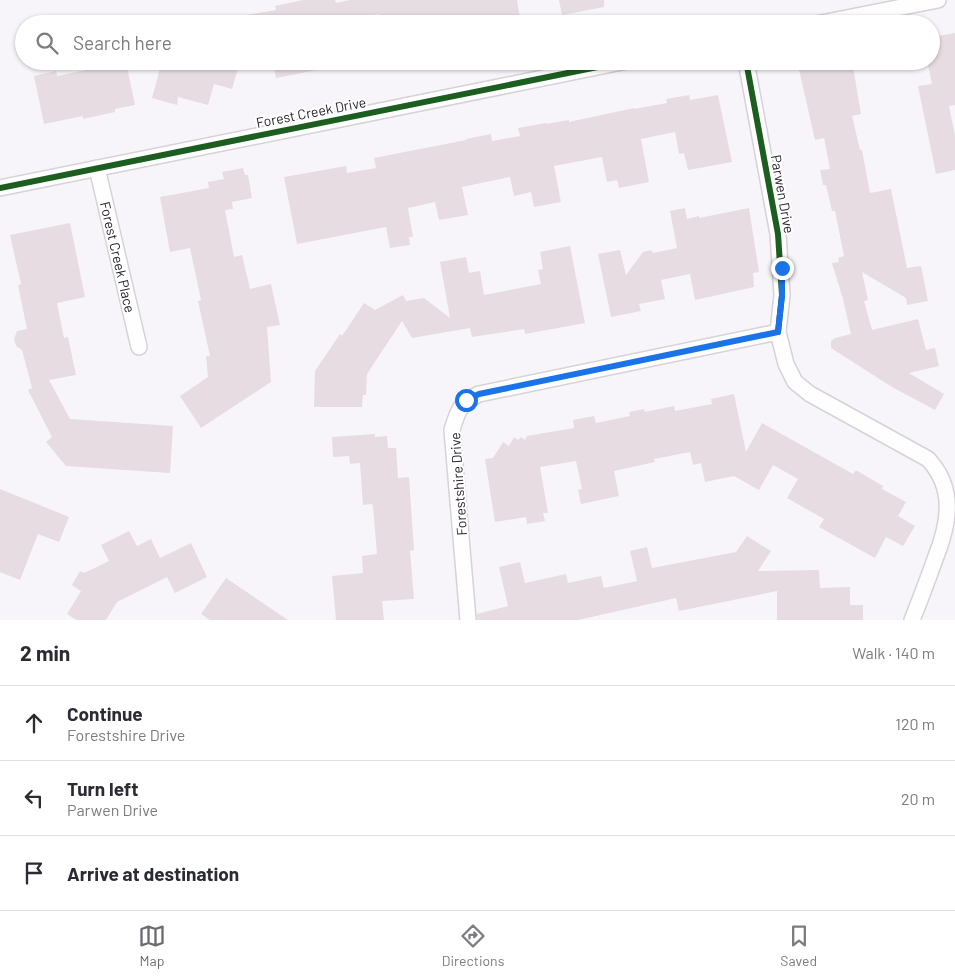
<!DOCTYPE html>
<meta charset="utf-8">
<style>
:root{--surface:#fff;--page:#f7f7f7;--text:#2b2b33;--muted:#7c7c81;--line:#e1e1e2;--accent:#6e6a72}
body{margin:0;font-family:Barlow,sans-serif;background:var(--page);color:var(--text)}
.stop{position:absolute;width:15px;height:15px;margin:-11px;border:4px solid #1a73e8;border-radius:50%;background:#fff}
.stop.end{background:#1a73e8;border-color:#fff;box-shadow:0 1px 5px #0008}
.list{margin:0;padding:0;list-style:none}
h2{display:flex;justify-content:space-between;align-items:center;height:65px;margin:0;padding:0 20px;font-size:21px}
h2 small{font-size:16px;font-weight:400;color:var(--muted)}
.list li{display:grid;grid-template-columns:32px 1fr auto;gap:15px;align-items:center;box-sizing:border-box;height:75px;padding:0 20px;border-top:1px solid var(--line)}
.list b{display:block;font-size:19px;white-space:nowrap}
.list p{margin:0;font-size:16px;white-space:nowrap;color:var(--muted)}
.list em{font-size:16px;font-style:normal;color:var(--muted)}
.icon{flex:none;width:28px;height:28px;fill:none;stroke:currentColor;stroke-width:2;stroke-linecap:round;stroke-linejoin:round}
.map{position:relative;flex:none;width:955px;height:620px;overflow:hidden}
.search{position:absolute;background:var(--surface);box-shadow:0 1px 4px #0004;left:15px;right:15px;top:15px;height:55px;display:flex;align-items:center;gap:12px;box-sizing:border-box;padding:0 18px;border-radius:28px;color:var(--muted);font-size:19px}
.sheet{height:290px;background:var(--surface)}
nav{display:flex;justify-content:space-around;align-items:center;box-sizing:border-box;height:70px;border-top:1px solid var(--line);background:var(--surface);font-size:14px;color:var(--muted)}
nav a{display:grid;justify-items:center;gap:2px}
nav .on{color:var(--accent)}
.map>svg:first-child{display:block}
.building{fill:#e7dce2}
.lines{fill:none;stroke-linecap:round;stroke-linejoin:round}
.minor-casing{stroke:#d6d2d8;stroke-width:18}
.minor{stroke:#fefefe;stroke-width:15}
.cycleway-casing{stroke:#fff;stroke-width:9}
.cycleway{stroke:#1b5e20;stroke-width:6}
.route{stroke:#1a73e8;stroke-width:6}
.labels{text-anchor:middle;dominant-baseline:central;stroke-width:4;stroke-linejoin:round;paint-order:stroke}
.street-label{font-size:14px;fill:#241f28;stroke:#fff}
</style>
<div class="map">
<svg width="955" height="620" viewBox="0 0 955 620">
<rect width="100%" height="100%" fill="#f8f5fa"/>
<!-- building -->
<g class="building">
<polygon points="303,0 335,0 336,3 350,0 517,0 521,24 381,24 379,14 343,20 344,24 241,24 241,16 276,10 275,6"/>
<polygon points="559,0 604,0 604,7 562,15"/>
<polygon points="955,33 955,105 949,106 955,135 955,170 936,174 918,86 932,84 927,61 931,61 931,54 935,53 932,37"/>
<polygon points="162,61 240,61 232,89 214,84 208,105 178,97 177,105 152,98"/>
<polygon points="273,61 326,61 327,68 276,78"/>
<polygon points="797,61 852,61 861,114 852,116 860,150 862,150 870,193 891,189 907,268 921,266 928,301 907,305 906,298 862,272 868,300 864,301 872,330 918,319 926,350 935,348 939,366 909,373 944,394 935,410 892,387 831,348 831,341 835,338 851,334 843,299 832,263 839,262 838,258 844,256 835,211 832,211 826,185 823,185 820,170 830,169 824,138 815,140"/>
<polygon points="126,62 135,105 115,109 115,112 83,119 83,116 44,124 34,76 56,71 57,76"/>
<polygon points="689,95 690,100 718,95 732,162 688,170 684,153 679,154 675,132 641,139 649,182 619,188 617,180 607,182 602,157 554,166 561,202 534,207 531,192 514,196 510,177 462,187 468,215 439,220 435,202 408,208 413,237 409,237 410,245 390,248 386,227 297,244 284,177 346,166 347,173 376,168 374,158 466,140 466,139 491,134 492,141 520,136 518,128 546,123 546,124 569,120 569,122 634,108 634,109 667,103 666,99"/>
<polygon points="243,168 245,175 248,175 252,198 232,202 233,209 225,210 234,257 242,255 250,289 271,284 280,325 267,327 271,382 201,428 180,396 208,377 206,356 210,356 198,301 201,300 190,248 170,252 160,197 209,188 208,182 224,179 222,172"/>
<polygon points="685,208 687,219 699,216 699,218 749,208 759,272 753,273 754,287 695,300 690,274 661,280 665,299 639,304 641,311 611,317 598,254 620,250 626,275 643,252 651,250 653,253 677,248 670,211"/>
<polygon points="70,223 85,297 57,303 64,338 68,337 76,375 49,380 70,419 173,426 170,473 66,466 46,442 52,437 28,390 32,388 22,350 16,346 14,339 17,331 27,329 18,285 21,284 10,235"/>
<polygon points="570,246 585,323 525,334 524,329 472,337 470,328 412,338 402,321 367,374 366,395 363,395 362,407 314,407 315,371 340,334 342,336 364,303 375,310 403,295 406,301 424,298 450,318 440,262 466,257 469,273 480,271 484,295 541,284 538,270 543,269 540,252"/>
<polygon points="734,394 746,452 762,423 853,474 856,470 883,486 882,489 906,502 898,516 915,526 903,546 886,537 875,558 819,527 824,519 787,498 798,479 773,465 759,490 734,476 705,482 701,463 693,465 690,452 654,459 655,462 614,471 619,496 581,504 578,490 582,489 576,461 540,467 548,513 543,513 545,521 527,524 526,517 495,522 485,459 493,458 503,442 509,446 514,437 518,440 521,437 525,440 527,436 574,428 573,420 594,416 596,423 630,416 629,412 644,409 645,412 674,406 675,411 712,404 711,399"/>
<polygon points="375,434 375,437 387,436 388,448 396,448 398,478 409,477 414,550 410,551 414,599 382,601 384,620 336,620 332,576 363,573 362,556 377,554 373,507 372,504 363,505 360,463 350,464 349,456 333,457 332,437"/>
<polygon points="0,489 69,517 59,542 38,534 20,580 0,572"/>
<polygon points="129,531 137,546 151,539 160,558 191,543 207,577 175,593 167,577 117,602 106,620 77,620 67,614 81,591 72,585 80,571 84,573 109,561 101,545"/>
<polygon points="747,536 771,551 758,571 819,570 820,588 850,587 850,605 863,605 863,620 777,620 777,591 679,611 676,598 578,620 477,620 477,614 508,606 499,567 520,562 525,583 566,574 568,583 601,576 604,588 637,581 630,551 647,547 652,568 736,552"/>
<polygon points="226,578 288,620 210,620 201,614"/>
</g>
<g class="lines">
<defs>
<g id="minor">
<polyline points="816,24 938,0"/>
<path d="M 746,61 L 778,234 L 782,295 L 778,332 L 786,364 L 795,382 L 810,394 L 928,459 C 955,488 950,522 935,559 C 928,579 920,600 912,620"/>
<polyline points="97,168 139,347"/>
<polyline points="0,188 627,61"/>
<path d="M 468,620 L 452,430 C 458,410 460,403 479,394 L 778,332"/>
</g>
</defs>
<!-- minor casing -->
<use href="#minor" class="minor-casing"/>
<!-- minor -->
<use href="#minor" class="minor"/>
<defs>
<g id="cycleway">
<polyline points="746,61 778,234 782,295 778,332"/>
<polyline points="0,188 627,61"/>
</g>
</defs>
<!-- cycleway casing -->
<use href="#cycleway" class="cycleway-casing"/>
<!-- cycleway -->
<use href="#cycleway" class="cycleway"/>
</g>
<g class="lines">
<!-- route -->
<polyline class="route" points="466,400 479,394 778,332 782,295 782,268"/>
</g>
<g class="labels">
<!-- street labels -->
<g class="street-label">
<text transform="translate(311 112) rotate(-11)">Forest Creek Drive</text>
<text transform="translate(783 194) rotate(80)">Parwen Drive</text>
<text transform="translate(118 257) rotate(77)">Forest Creek Place</text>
<text transform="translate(458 484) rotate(-94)">Forestshire Drive</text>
</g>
</g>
</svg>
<div class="stop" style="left:466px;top:400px"></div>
<div class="stop end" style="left:782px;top:268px"></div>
<div class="search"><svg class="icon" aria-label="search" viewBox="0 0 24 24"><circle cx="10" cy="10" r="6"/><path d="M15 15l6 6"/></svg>Search here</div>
</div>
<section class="sheet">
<h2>2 min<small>Walk · 140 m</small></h2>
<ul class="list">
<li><svg class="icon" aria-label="ahead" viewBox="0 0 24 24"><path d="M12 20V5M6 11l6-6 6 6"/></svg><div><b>Continue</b><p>Forestshire Drive</p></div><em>120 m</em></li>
<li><svg class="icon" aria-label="left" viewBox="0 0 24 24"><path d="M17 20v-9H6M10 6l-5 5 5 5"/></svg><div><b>Turn left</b><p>Parwen Drive</p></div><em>20 m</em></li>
<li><svg class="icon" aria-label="arrive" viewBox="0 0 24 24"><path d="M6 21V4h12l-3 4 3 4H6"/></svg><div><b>Arrive at destination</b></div></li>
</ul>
</section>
<nav>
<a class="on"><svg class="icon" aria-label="map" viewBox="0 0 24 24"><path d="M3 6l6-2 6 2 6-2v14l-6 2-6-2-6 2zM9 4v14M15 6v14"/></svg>Map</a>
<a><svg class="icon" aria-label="directions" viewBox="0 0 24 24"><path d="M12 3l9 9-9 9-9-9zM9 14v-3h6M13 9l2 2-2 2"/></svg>Directions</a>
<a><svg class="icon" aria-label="saved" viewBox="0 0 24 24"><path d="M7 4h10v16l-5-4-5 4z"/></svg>Saved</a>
</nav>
